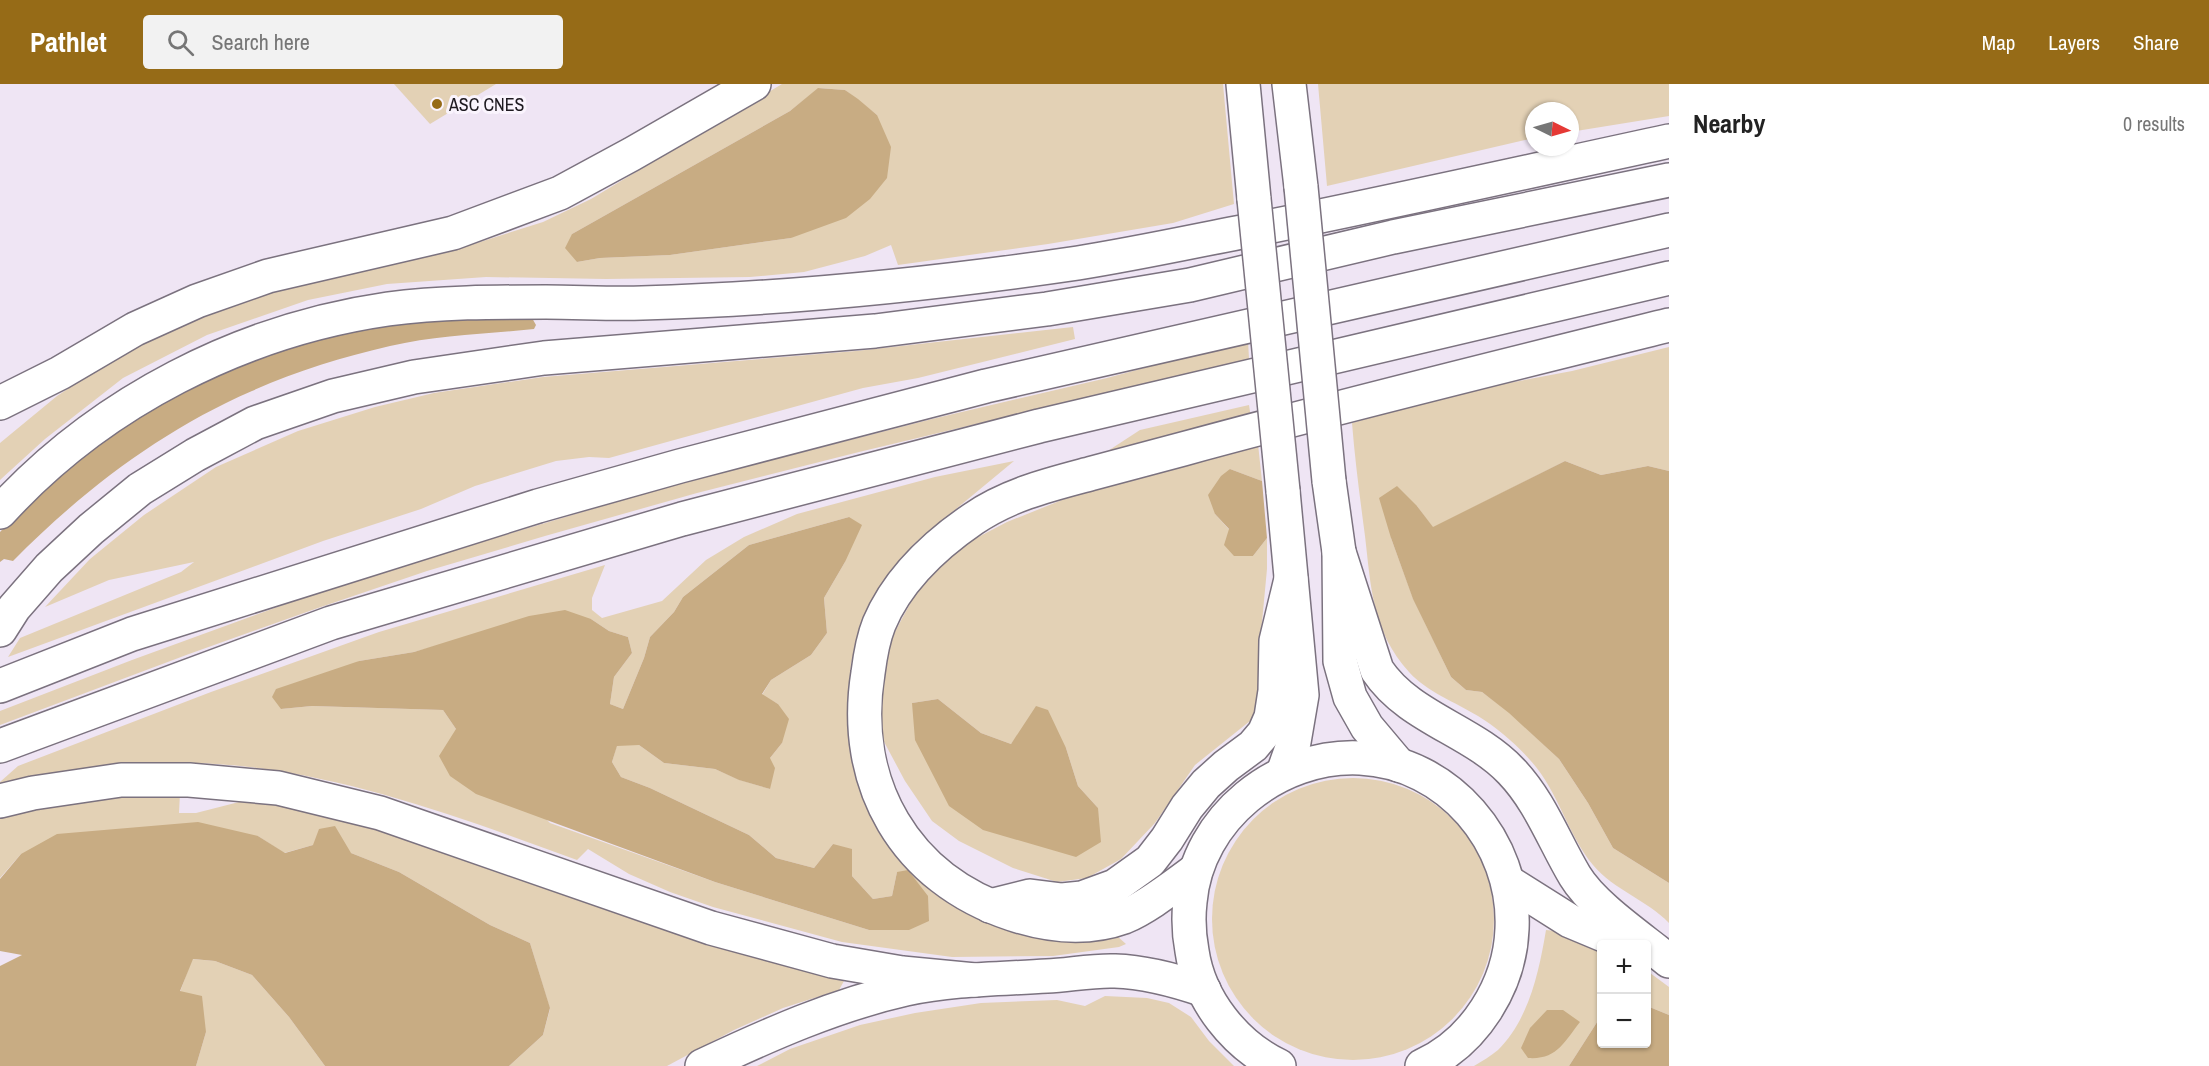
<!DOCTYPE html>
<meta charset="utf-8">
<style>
:root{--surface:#fff;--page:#f2f2f2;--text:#222;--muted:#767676;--line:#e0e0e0;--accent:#966b17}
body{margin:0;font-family:"Archivo Narrow",sans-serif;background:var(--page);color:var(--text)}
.controls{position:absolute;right:18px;bottom:18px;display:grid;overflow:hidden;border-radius:6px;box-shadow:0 2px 4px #0004}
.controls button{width:54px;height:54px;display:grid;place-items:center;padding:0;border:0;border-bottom:2px solid var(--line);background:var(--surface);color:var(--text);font:30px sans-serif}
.compass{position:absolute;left:1525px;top:18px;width:54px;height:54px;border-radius:50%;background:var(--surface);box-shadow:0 2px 4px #0004;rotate:95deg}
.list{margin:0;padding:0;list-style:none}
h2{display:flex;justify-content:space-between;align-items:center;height:78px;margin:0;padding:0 24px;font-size:26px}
h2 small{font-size:20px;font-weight:400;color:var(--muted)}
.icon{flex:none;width:33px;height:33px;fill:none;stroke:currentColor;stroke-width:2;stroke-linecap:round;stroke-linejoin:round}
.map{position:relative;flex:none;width:1669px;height:982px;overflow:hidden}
header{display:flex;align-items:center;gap:36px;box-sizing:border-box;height:84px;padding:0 30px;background:var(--accent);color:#fff}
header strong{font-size:28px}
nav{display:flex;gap:33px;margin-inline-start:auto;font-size:21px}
.search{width:420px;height:54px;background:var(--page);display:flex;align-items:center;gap:15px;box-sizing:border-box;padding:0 21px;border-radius:6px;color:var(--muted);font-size:22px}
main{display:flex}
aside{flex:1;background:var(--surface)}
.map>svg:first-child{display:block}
.green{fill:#e3d1b5;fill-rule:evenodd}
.forest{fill:#c8ac83}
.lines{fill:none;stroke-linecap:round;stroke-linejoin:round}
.highway-casing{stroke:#7b727f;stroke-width:36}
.highway{stroke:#fff;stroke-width:33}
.highway-bridge-casing{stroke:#7b727f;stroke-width:36;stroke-linecap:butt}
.highway-bridge{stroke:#fff;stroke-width:33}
.poi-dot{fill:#966b17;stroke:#faf4fd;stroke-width:2}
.labels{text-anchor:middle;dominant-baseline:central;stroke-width:6;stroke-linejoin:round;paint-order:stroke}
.poi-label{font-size:18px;fill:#1e1a20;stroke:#faf4fd;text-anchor:start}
</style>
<header>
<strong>Pathlet</strong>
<div class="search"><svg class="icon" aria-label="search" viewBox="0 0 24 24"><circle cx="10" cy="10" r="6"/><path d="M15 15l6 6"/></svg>Search here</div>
<nav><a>Map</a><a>Layers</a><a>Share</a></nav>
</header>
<main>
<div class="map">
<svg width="1669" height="982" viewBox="0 0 1669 982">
<rect width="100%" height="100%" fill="#efe5f4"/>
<!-- green -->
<g class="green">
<polygon points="394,0 496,0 430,40"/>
<path d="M 782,0 L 1223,0 L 1234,120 L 1173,139 L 1048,160 L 898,181 L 891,161 L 865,172 L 804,188 L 750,193 L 606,195 L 486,193 L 387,200 L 308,216 L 207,251 L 123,294 L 45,355 L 0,396 L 0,359 L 57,312 L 119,271 L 193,234 L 255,209 L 399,174 L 445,169 L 543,138 L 591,115 ZM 819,4 L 845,6 L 877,31 L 791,154 L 670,171 L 600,174 L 577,178 L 572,150 L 790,27 Z"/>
<polygon points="1318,0 1669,0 1669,32 1570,48 1570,27 1534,27 1534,54 1327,102"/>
<polygon points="1073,243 1075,255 918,294 863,304 609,374 589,373 556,377 475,402 421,425 323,457 8,573 20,554 181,488 194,478 109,496 45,523 90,475 144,431 216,383 298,347 375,323 434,309 543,293 856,267"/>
<polygon points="1248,256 1249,275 859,368 697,409 545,452 427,487 318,524 189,570 0,641 0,627 132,576 305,513 417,477 670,402 932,335 1107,294"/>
<path d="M 1669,263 L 1669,387 L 1648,382 L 1601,391 L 1565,377 L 1433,444 L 1417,422 L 1391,454 L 1413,514 L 1451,593 L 1466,606 L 1482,608 L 1509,628 L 1559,675 L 1588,719 L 1613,764 L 1669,799 L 1669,839 C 1647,816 1614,806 1593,781 C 1567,750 1558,706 1530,676 C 1516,660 1496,643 1478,632 C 1455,618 1427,608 1409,588 C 1372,547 1371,503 1365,452 C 1360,414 1355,377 1352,339 L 1461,308 L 1572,287 Z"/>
<polygon points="1249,321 1251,334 1097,374 1140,346"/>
<path d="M 1258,360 L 1262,397 L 1230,385 L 1215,430 L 1253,472 L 1267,454 L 1267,485 L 1260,559 L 1260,608 L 1255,633 L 1195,681 L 1155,739 L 1121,775 L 1087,794 L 1057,798 L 1013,784 L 959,757 L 932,737 L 905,697 L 882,654 L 879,610 L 890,557 L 919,503 L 963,461 L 1007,438 L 1087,406 ZM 938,615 L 981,649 L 1011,660 L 1022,646 L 1066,664 L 1078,702 L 1098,724 L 912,619 Z"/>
<path d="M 1014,377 L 915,459 L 884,497 L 862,537 L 851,580 L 848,622 L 852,665 L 905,774 L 1117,852 L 1126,860 L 1119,863 L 1053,872 L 952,873 L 842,858 L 713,823 L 670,808 L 629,790 L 588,765 L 577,776 C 440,726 297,672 148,679 C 98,682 49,693 0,702 L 0,698 L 18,682 L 211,608 L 379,548 L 605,481 L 592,514 L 592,526 L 602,534 L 662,517 L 706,476 L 744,453 L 797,430 L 935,393 ZM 849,433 L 845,478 L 824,514 L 827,549 L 811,571 L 771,596 L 762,611 L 778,620 L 782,659 L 770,674 L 770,705 L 740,696 L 715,685 L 664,679 L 639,661 L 617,661 L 612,678 L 621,693 L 650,704 L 749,751 L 776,774 L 814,784 L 833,760 L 852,792 L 873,815 L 892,812 L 897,788 L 909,846 L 869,846 L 715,798 L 550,739 L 456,645 L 443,626 L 312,622 L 281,625 L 359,577 L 414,568 L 464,554 L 591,535 L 609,547 L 628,553 L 632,569 L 614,593 L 610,620 L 623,625 L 644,574 L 650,553 L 674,528 L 683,513 L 749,461 Z"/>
<circle cx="1353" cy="835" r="141"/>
<path d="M 180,709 L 179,729 L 196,729 L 239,718 L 276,717 L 415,754 L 552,807 L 738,869 L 844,897 L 839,906 L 783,924 L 734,946 L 667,982 L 509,982 L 543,951 L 550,925 L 530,859 L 490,841 L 399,788 L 351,769 L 313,761 L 284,769 L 258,752 L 21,770 L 0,794 L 0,733 C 59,716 119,711 180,709 Z"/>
<path d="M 1546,846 L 1575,849 L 1602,860 L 1601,932 L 1569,982 L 1474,982 C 1482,977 1491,972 1498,966 C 1529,935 1539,888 1546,846 Z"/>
<polygon points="192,875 215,877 252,891 289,933 325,982 196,982 206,948 180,908"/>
<polygon points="1646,886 1669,903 1669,931 1647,922"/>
<polygon points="1105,912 1147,914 1169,919 1191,933 1209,957 1234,982 757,982 790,965 860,941 915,929 981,919 1057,916 1085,922"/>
</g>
<!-- forest -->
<g class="forest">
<polygon points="818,4 845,6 858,15 877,31 891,63 887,94 870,115 846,134 791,154 670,171 600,174 577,178 565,164 572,150 790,27"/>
<path d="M 462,231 L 532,234 L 536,241 L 534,245 C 486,250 437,251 390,262 C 343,273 296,287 252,307 C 162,346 82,407 13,477 L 4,475 L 0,478 L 0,448 L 38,408 L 99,360 L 145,327 L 205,297 L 255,275 L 305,258 L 362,245 Z"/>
<polygon points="1565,377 1601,391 1648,382 1669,387 1669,799 1613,764 1588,719 1559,675 1509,629 1482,608 1466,606 1451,593 1413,515 1391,454 1379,414 1397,402 1417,422 1433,443"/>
<polygon points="1230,385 1262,397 1267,454 1253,472 1234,472 1224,461 1229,445 1215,430 1208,411 1221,392"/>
<polygon points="849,433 862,441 845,478 824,514 827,549 811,571 771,596 762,610 778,620 789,635 782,659 770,674 775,684 770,705 739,696 715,685 664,679 639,661 617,662 612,678 621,693 650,704 749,751 776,774 814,784 833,760 852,765 852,792 873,815 892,812 897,788 908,786 928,812 929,837 909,846 869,846 715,798 476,710 450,692 439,672 456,645 443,626 312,622 281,625 272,613 276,605 359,577 414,568 529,532 565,526 591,535 609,547 628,553 632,569 614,593 610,620 623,625 644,574 650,553 674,528 683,513 749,461"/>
<polygon points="938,615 981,649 1011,660 1036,622 1048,626 1066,664 1078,702 1098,724 1101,758 1076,773 983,746 949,722 915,656 912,619"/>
<polygon points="198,738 258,752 285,769 313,761 319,745 335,742 351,769 399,788 490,841 530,859 550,924 543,951 509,982 325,982 289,933 252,891 215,877 193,875 180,907 202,912 206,948 196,982 0,982 0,882 22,871 0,867 0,795 21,770 57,750"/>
<polygon points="1647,922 1669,931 1669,982 1569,982 1601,932 1602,960 1646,960"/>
<path d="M 1547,926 L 1563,926 L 1580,938 C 1564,958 1557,976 1528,974 L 1521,964 L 1530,944 Z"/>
</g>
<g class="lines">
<defs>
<g id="highway">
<polyline points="1243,0 1254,115"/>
<polyline points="1289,0 1301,103"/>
<polyline points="0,319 60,289 135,245 197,217 268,192 453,149 560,109 632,70 754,0"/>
<polyline points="1329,397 1339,468 1340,577 1350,613 1367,643 1399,681"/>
<polyline points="1283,407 1302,611 1294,658 1283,689"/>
<path d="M 0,428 C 100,318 242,246 388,225 C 440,218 494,218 546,218 C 578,218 610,220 642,219 C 787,215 934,200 1078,179 C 1141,169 1204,155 1267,143 C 1401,116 1535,86 1669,57"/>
<path d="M 1339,468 L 1377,586 C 1409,634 1472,646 1511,687 C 1540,717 1554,757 1575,792 C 1593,822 1641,854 1669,877"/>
<polyline points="0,546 14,524 49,484 91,445 140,405 195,371 255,339 333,312 414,293 544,274 875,247 1047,225 1190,201 1393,153 1669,96"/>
<polyline points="0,602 132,550 538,422 680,382 986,302 1669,146"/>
<polyline points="0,662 331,539 682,435 1039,342 1669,194"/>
<polyline points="0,717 33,709 121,696 189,696 278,704 380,729 711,844 832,877 902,889 975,896"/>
<path d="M 1196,786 C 1175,801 1148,823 1124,833 C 1088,846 1048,842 1012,830 C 905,795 850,700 868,589 C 870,573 873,555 879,540 C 897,497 935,461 973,435 C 1009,410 1052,400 1093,389 C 1123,381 1153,373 1183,365 C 1344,321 1507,281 1669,241"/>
<polyline points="1508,798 1570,837 1625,860"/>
<polyline points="990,822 1030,812 1062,816 1082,814 1115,802 1150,777 1167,755 1187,723 1206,700 1226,682 1253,662 1264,649 1271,633 1275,607 1276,557 1291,495"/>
<path d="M 702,982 C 768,951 835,921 906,905 C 952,895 1000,895 1047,892 C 1069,891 1093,886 1115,887 C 1146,888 1175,896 1204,906"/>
<path d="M 1279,982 C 1235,961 1199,916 1192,867 C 1189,851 1188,835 1190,818 C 1197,734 1278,670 1360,674 C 1448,678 1516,758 1512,845 C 1510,901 1475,958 1422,982"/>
</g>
</defs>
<!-- highway casing -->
<use href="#highway" class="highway-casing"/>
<!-- highway -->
<use href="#highway" class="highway"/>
<defs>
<g id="highway-bridge">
<polyline points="1301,103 1329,397"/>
<polyline points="1254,115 1283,407"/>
</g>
</defs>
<!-- highway-bridge casing -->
<use href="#highway-bridge" class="highway-bridge-casing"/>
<!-- highway-bridge -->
<use href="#highway-bridge" class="highway-bridge"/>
</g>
<!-- markers -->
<circle class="poi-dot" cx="437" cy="20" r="6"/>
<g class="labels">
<!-- poi labels -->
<g class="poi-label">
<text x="449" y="20">ASC CNES</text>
</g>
</g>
</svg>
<div class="controls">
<button>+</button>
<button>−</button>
</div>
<svg class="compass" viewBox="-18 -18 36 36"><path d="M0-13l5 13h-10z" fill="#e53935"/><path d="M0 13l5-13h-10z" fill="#767676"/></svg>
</div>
<aside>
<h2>Nearby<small>0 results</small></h2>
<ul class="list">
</ul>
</aside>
</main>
